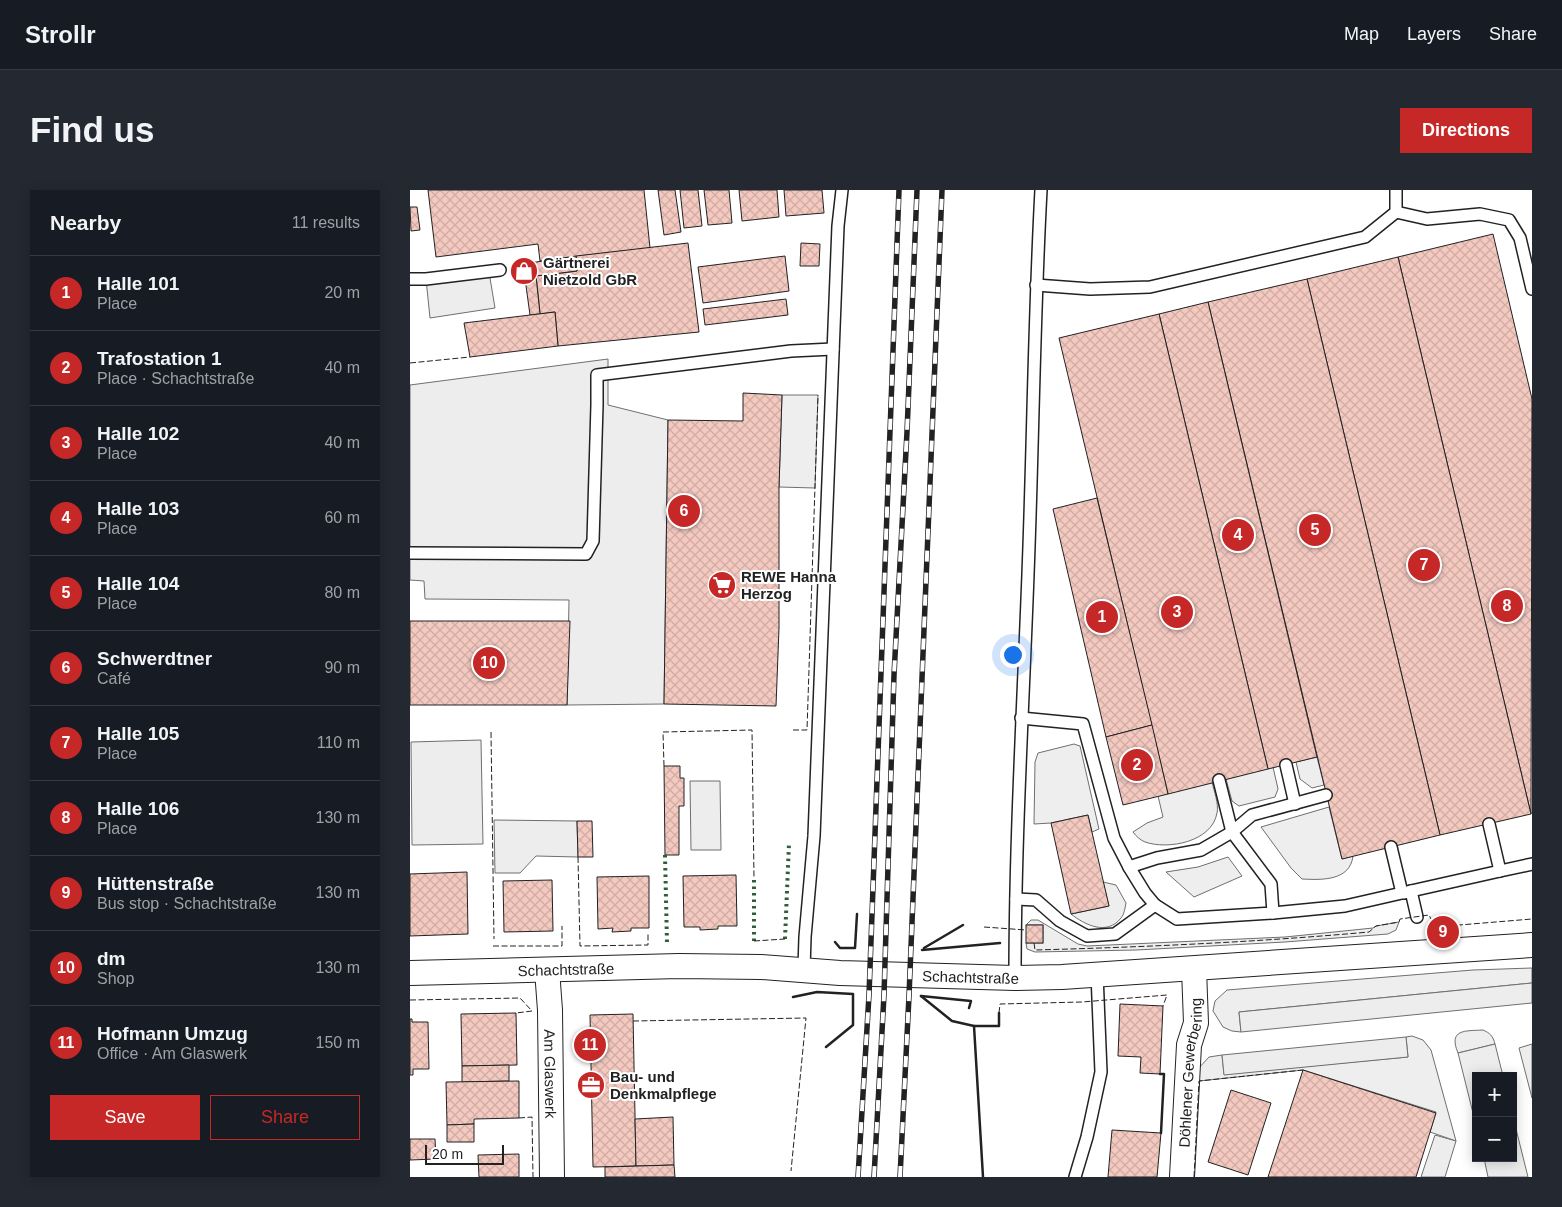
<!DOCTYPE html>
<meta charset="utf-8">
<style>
:root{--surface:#171b24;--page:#242831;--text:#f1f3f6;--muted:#9ea1a6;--line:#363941;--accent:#c62828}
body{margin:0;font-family:Helvetica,sans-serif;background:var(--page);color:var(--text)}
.controls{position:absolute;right:15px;bottom:15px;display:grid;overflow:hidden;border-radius:0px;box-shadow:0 2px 12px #0003}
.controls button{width:45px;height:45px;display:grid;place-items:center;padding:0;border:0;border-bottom:1px solid var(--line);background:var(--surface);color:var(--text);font:25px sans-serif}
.scale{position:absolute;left:15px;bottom:12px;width:79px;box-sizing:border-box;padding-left:5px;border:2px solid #222;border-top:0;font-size:14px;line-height:18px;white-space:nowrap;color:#222;-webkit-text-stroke:4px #fff;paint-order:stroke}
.you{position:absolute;left:602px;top:464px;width:18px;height:18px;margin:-12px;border:4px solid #fff;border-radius:50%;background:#1a73e8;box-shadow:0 0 0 8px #1a73e833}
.badge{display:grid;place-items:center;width:32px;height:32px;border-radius:50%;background:var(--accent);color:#fff;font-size:16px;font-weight:700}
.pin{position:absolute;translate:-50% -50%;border:2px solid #fff;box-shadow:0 1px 5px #0006}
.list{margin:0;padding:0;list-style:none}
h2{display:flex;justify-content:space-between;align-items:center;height:65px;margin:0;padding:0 20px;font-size:21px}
h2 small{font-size:16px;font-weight:400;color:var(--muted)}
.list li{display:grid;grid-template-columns:32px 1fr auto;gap:15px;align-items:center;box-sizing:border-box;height:75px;padding:0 20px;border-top:1px solid var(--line)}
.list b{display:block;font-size:19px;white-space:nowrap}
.list p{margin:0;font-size:16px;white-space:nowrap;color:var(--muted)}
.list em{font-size:16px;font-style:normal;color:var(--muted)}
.actions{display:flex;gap:10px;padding:15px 20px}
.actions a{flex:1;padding:11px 0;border:1px solid var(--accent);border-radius:0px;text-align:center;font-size:18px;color:var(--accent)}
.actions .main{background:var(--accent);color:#fff}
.map{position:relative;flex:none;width:1122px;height:987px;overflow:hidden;border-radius:0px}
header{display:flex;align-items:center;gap:30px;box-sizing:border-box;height:70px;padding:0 25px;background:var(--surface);border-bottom:1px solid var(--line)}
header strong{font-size:24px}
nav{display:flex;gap:28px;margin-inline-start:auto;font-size:18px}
.intro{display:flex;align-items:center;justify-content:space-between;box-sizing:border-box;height:120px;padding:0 30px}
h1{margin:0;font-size:35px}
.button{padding:12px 22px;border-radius:0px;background:var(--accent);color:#fff;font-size:18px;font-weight:700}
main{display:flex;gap:30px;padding:0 30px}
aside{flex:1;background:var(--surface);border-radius:0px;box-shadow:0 2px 12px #0003}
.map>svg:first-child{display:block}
.green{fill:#eee;stroke:#6f6f6f}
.parking{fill:#ededed;stroke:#6f6f6f}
.building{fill:url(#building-cross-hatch);stroke:#222}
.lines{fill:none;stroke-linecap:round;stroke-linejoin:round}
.lane-casing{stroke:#222;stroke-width:14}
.street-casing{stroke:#222;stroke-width:26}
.lane{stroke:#fff;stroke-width:11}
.street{stroke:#fff;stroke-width:24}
.rail-casing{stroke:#222;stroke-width:5.5}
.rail{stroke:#fff;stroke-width:4;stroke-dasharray:11;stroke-linecap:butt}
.hedge{stroke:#2f5e38;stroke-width:4;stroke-dasharray:2.5 4;stroke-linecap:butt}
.fence{stroke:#222;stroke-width:1;stroke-dasharray:6 2.5;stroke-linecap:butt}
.wall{stroke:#222;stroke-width:2.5}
.labels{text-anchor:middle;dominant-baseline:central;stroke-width:4;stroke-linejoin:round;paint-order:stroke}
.poi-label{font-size:15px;font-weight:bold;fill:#222;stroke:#fff;text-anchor:start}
.street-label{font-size:15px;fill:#222;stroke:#fff}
</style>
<header>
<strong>Strollr</strong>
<nav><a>Map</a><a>Layers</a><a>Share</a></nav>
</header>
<div class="intro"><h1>Find us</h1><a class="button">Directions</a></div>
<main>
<aside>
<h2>Nearby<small>11 results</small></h2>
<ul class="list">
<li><span class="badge">1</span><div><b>Halle 101</b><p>Place</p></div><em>20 m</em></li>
<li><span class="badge">2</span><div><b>Trafostation 1</b><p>Place · Schachtstraße</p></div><em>40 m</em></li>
<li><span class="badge">3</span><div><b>Halle 102</b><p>Place</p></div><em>40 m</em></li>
<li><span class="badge">4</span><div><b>Halle 103</b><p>Place</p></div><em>60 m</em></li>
<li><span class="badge">5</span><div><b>Halle 104</b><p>Place</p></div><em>80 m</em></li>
<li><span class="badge">6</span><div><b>Schwerdtner</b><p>Café</p></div><em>90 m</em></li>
<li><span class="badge">7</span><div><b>Halle 105</b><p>Place</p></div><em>110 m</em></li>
<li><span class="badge">8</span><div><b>Halle 106</b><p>Place</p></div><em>130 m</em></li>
<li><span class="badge">9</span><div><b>Hüttenstraße</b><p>Bus stop · Schachtstraße</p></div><em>130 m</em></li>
<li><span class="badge">10</span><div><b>dm</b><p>Shop</p></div><em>130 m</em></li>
<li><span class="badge">11</span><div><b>Hofmann Umzug</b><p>Office · Am Glaswerk</p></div><em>150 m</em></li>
</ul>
<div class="actions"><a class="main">Save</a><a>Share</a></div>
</aside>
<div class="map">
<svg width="1122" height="987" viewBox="0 0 1122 987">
<defs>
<pattern id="building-cross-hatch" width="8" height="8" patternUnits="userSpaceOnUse" patternTransform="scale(1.25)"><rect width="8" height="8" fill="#f3c9c0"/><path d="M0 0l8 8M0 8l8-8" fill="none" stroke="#d0aca5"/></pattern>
</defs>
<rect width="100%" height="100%" fill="#fff"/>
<!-- green -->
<g class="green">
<polygon points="372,205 408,205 405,298 369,297"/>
<polygon points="664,554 670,556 689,639 682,642 678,625 641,633 624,634 625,572 628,563"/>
<polygon points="907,567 914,595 902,598 890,589 886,572"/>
<polygon points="863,577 868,599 865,607 829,616 822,611 816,589"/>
<path d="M 802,592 C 804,601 809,614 807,623 C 802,652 758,660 735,652 C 730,650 726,646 723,642 L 737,633 L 753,627 L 748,606 Z"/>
<path d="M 919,617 L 932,669 L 943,666 C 940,691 912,690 892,689 L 881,678 L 851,637 Z"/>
<polygon points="818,667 832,686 784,707 756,682 788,677"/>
<path d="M 693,692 L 706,695 L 716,713 C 715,718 714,725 711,728 C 697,746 675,735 661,724 L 699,716 Z"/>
<polygon points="621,730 628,730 668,754 677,756 875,747 963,738 966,736 989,732 986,740 978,744 952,746 875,752 726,760 625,762 617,759 616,753 633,753 633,735 616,735"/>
<polygon points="1122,778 1122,793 829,822 831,842 822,841 813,837 803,821 805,811 817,800 1063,780"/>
<path d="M 1073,840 C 1080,843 1083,846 1085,854 L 1048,863 C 1038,839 1055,841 1073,840 Z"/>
<polygon points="1002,846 1013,850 1021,860 1046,951 1020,942 1026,922 893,880 789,891 788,879 799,867 812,865 814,884 998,867 996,847"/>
</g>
<!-- parking -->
<g class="parking">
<polygon points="79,82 85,118 20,128 16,89"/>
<polygon points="198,169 198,215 258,230 254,514 157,515 159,410 15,409 14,391 0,390 0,195"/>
<polygon points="71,550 73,654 2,655 1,552"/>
<polygon points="280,591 310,591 311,660 281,660"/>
<polygon points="84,630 167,631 168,667 126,666 110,683 85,683"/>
<polygon points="1122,793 1122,813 831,842 829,822"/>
<polygon points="996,847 998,867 814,885 812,865"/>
<polygon points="1085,854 1093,886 1066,886 1066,935 1048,863"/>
<polygon points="1122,854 1122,908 1109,858"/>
<polygon points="1103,927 1118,987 1078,987 1074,968 1103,968"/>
<polygon points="1025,945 1046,951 1035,987 1011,987"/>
</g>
<!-- building -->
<g class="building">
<polygon points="18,0 234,0 240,58 130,71 128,54 26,67"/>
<polygon points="248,0 265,0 271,42 254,45"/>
<polygon points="270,0 288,0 292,36 274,38"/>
<polygon points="294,0 319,0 322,33 298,35"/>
<polygon points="329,0 367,0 369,27 332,31"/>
<polygon points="374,0 412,0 414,23 376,26"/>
<polygon points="0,17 7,17 10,40 1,41"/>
<polygon points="1083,44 1122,209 1121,624 988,67"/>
<polygon points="278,53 289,142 148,156 145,122 130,124 126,86 167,81 166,66"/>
<polygon points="391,53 410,54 409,76 390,76"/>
<polygon points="166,66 167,81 126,86 130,124 120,125 113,74"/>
<polygon points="375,66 379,101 293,113 288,77"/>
<polygon points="988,67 1121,624 1030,645 897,89"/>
<polygon points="897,89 1030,645 932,669 798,112"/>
<polygon points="376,109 378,125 295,135 293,119"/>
<polygon points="798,112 907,567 858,579 749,124"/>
<polygon points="145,122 148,156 60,167 54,133"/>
<polygon points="749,124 858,579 758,604 649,148"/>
<polygon points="333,203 372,205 369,297 369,438 366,516 254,514 258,230 333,231"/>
<polygon points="687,308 742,535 696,547 643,319"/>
<polygon points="0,431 160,431 157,515 0,515"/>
<polygon points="742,535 758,604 713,615 696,547"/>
<polygon points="254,576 270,576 270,588 274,588 274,616 269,616 269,665 255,665"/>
<polygon points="678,625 699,716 661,724 641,633"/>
<polygon points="167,631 182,631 183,667 168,667"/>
<polygon points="57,682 58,744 0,746 0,684"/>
<polygon points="326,685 327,736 308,736 308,739 290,740 290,737 274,737 273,686"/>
<polygon points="239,686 239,738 221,738 221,741 202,742 203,738 188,739 187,687"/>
<polygon points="142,690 143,741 94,742 93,691"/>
<rect x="616" y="735" width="17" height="18"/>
<polygon points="710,814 753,816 750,884 730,883 731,867 708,866"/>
<polygon points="106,823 107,875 52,876 51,824"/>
<polygon points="223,824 226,976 183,977 180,825"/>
<polygon points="0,829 2,829 2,832 18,832 19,879 3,879 3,885 0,885"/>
<polygon points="99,875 99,891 52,892 52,876"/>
<polygon points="893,880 1026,923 1006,987 858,987"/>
<polygon points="109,891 109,928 64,929 64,934 37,935 36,892"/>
<polygon points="821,900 861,913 838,985 798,972"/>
<polygon points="263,927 264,975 226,976 225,929"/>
<polygon points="64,934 64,952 37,952 37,935"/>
<polygon points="702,940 751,943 747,987 698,987"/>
<polygon points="0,949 25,949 26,969 0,970"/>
<polygon points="109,964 109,987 69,987 68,965"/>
<polygon points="264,975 265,987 195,987 195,977"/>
</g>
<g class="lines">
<defs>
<g id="lane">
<polyline points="986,22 1017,29 1070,24 1099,30 1110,48 1122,99"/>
<polyline points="0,89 16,89 90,80"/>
<polyline points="626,95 680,99 740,97 955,47 986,22 986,0"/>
<polyline points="0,363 176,364 183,351 187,215 187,185 381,161 423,159"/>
<polyline points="611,528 673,534 704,648 719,677 747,668 791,660 822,642 861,694 863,723 767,729 745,715"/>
<polyline points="876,575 885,614"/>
<polyline points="809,590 822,642 842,625 916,605"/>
<polyline points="1090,681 1122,674"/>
<polyline points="1001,701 1090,681 1079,634"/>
<polyline points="994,703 1001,701 1007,727"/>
<polyline points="606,709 626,710 650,731 677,746 705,744 745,715 735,703 719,677"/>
<polyline points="863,723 935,716 992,703 981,657"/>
<polyline points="394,779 395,747 404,646 428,36 432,0"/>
<path d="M 605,788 C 605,653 613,519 618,384 C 623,256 624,128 631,0"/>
<polyline points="665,987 677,947 691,882 687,784"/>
</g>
<g id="street">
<path id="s1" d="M 137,780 L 140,820 L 142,987"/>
<path id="s2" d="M 0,783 L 269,776 L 351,777 L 430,783 L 605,788 L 652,787 L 1122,755"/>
<path id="s3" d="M 772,987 L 779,855 L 786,833 L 784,779"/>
</g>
</defs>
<!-- lane casing -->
<use href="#lane" class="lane-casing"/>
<!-- street casing -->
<use href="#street" class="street-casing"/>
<!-- lane -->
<use href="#lane" class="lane"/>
<!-- street -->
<use href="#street" class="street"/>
<defs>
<g id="rail">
<polyline points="448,987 459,805 489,0"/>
<polyline points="464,987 474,805 484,485 497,242 507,0"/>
<polyline points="490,987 499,806 532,0"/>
</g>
</defs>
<!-- rail casing -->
<use href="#rail" class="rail-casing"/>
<!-- rail -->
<use href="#rail" class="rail"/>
<!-- hedge -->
<g class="hedge">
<polyline points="255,665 257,753"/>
<polyline points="375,749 379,653"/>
<polyline points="344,751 344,687"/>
</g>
<!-- fence -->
<g class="fence">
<polyline points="0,173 60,167"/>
<polyline points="383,540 397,540 408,205"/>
<polyline points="81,542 84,749"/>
<polyline points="254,576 253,542 342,540 344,687"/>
<polyline points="168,667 170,756 238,755 238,743"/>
<polyline points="574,737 616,740"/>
<polyline points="344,751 375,749"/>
<path d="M 624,753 L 625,760 C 737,757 848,752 959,742 L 966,736 L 989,732 L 990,729 L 1019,725 L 1025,737 L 1122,729"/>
<polyline points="83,756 152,756 152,736"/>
<polyline points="0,810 110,808 122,821 106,823"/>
<polyline points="589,823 590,814 672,812 757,805 753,816"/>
<polyline points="223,831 396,828 381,981"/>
<polyline points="109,928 122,927 123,987"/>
<polyline points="784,987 789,891 893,880"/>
</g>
<!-- wall -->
<g class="wall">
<polyline points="425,752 430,758 445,758 447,724"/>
<polyline points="514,758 553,735"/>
<polyline points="512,760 590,753"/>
<polyline points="511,806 542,831 564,836"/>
<polyline points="511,806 561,811 559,818"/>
<polyline points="383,807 407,802 443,804 443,835 416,857"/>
<polyline points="750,884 754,884 751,943"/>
<polyline points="573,987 564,836 589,836 589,823"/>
</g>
</g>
<!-- icons -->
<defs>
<symbol id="shop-disc" viewBox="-11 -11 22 22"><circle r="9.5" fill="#c62828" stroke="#fff"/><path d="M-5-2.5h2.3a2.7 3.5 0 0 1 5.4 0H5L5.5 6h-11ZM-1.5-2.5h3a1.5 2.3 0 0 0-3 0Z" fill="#fff"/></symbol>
<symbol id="supermarket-disc" viewBox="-11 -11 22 22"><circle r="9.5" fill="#c62828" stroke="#fff"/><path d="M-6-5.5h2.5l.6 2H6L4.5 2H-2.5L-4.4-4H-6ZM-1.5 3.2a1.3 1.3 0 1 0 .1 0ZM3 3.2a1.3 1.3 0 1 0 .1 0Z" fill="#fff"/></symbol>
<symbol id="office-disc" viewBox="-11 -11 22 22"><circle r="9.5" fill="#c62828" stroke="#fff"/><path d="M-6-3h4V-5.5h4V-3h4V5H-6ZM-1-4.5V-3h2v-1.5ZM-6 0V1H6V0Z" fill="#fff"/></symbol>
</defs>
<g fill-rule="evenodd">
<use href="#shop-disc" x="98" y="65" width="32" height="32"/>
<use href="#supermarket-disc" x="296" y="379" width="32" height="32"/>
<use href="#office-disc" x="165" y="879" width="32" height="32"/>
</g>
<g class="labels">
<!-- poi labels -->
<g class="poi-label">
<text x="133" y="72">Gärtnerei<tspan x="133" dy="17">Nietzold GbR</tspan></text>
<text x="331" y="386">REWE Hanna<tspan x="331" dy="17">Herzog</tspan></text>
<text x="200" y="886">Bau- und<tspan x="200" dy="17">Denkmalpflege</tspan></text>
</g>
<!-- street labels -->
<g class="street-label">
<text stroke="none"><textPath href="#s2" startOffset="156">Schachtstraße</textPath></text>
<text stroke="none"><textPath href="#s2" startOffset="561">Schachtstraße</textPath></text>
<text stroke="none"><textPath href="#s1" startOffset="104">Am Glaswerk</textPath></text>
<text stroke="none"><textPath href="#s3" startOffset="105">Döhlener Gewerbering</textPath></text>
</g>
</g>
</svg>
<div class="controls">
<button>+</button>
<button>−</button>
</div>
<div class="scale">20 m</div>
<div class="you"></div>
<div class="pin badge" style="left:692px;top:427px">1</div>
<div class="pin badge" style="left:727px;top:575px">2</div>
<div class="pin badge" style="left:767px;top:422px">3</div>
<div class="pin badge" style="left:828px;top:345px">4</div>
<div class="pin badge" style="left:905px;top:340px">5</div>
<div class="pin badge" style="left:274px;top:321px">6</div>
<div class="pin badge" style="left:1014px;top:375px">7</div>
<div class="pin badge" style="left:1097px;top:416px">8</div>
<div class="pin badge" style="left:1033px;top:742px">9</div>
<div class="pin badge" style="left:79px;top:473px">10</div>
<div class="pin badge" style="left:180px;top:855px">11</div>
</div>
</main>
